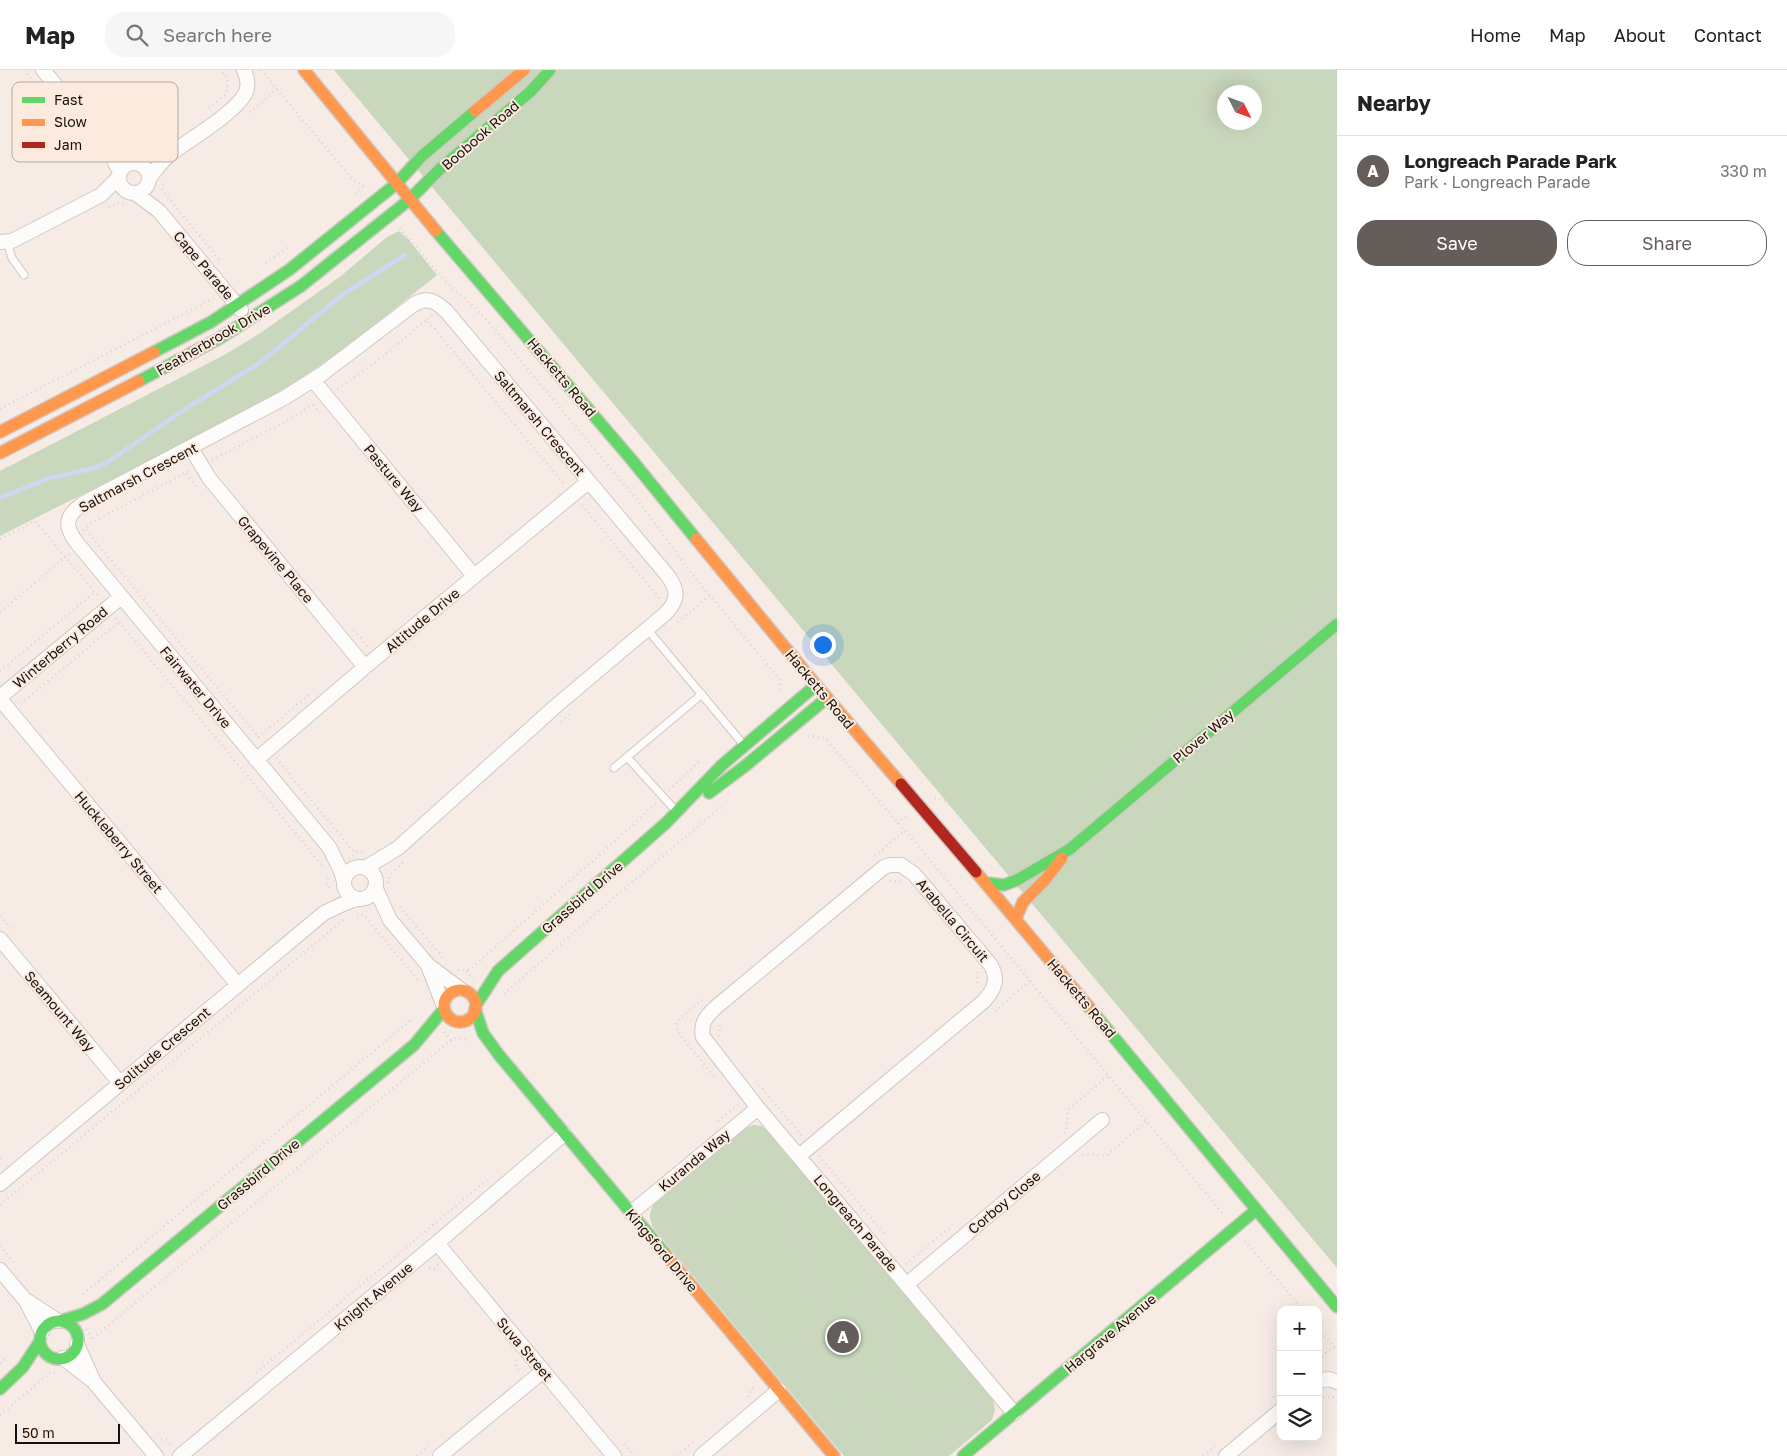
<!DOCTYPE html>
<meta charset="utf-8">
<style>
body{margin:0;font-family:"Golos Text",sans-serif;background:#f6f6f6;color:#222}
.controls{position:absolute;right:15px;bottom:15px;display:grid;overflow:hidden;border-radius:10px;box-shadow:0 5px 20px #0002}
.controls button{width:45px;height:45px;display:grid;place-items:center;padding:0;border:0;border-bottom:1px solid #e0e0e0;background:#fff;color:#222;font:25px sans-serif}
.compass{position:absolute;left:1217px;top:15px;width:45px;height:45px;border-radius:50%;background:#fff;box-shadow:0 5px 20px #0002;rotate:132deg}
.scale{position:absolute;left:15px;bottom:12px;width:105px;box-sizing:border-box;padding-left:5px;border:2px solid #17110d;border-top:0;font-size:14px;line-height:18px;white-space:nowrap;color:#17110d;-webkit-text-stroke:4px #fceadf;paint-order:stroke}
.you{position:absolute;left:822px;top:574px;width:18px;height:18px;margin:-12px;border:4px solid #fff;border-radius:50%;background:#1a73e8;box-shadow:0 0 0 8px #1a73e833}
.badge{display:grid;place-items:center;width:32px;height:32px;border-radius:50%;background:#655d59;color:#fff;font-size:16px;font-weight:700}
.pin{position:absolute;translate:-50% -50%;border:2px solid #fff;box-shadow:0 1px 5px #0006}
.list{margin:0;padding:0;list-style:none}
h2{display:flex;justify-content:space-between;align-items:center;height:65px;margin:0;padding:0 20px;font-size:21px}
h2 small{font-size:16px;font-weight:400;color:#767676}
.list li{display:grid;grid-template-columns:32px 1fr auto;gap:15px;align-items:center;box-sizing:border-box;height:70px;padding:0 20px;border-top:1px solid #e0e0e0}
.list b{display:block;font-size:19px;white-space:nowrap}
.list p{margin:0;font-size:16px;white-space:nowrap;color:#767676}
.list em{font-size:16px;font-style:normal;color:#767676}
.actions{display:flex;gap:10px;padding:15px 20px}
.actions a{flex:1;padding:11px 0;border:1px solid #655d59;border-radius:20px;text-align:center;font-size:18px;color:#655d59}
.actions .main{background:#655d59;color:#fff}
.icon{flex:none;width:28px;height:28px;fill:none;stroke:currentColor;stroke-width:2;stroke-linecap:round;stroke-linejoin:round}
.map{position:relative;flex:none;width:1337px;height:1386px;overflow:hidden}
header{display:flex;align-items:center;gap:30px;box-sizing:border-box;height:70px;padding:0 25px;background:#fff;border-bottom:1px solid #e0e0e0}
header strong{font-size:24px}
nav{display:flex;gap:28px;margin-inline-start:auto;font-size:18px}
.search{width:350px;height:45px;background:#f6f6f6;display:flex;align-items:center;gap:12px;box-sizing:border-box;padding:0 18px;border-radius:20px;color:#767676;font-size:19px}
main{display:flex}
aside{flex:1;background:#fff}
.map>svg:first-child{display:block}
</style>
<header>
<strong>Map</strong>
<div class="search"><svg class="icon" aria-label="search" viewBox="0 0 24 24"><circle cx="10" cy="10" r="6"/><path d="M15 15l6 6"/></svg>Search here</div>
<nav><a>Home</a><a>Map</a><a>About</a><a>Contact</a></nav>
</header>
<main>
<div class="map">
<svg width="1337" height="1386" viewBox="0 0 1337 1386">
<rect width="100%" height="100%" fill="#f6ebe5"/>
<path fill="#c9d7bc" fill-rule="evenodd" d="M334,0H1337V1198ZM1224,22H1254V52H1224Z
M399,161L408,169L437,205C390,242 345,280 295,312C201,370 98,415 0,466V401L226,284L262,262L341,206L387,167Z
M754,1055L761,1056L770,1062L993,1330L995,1340L992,1350L949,1386H844L654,1159C649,1149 648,1142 655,1133L744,1058Z"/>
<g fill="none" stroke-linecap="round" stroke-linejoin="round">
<path stroke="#ced8f2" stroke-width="4.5" d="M0,428L50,408L91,399L106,393L190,336L261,292L342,225L405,185"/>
<g stroke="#d0c8c3" stroke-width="9">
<path id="lane" d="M7,172L12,188L24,205
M647,559L743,674
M614,698L627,687
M676,741L627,687L702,624"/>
</g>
<g stroke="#d0c8c3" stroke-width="16">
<path id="street" d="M43,0L107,77L120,102
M119 108a15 15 0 1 1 30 0a15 15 0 1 1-30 0Z
M149,108C156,100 163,89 172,83C190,69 237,42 246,22C249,15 247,7 244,0
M135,123L159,141L241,240
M0,172L12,171L101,125L119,107
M313,310L474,506
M191,378L209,408L365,597
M0,627L121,527
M0,629L238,915
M256,690L365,597L588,412
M344 813a16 16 0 1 1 32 0a16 16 0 1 1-32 0Z
M344,812L341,801L329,777L77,473C63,455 66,445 84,433L284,328L322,304L413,235C427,226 436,231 447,242L668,506C679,521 678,531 665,544L557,635L398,778L365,798
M375,817L390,850L428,895L460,919
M0,869L120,1013
M429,898L443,934
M799,1086L984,931C995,919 999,908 990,894L914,804L901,795H890L884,797L715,938C706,947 700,953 703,967L758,1038L1014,1343
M0,1114L324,843L343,834L357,829
M631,1143L758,1038
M437,1173L614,1386
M0,1200L26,1231L42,1262
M907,1214L1102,1050
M27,1231L58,1251
M77,1274L93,1310
M63,1288L93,1311L156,1386
M1318,1311L1329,1309L1337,1312
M180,1386L437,1173L564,1064
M440,1386L543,1301
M701,1386L779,1320
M1226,1386L1281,1340"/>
</g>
<g stroke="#d0c8c3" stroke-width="14">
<path id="fast" d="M436,161L631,389L696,469
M154,282L211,252L289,200L396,114L422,86L475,41
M139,311L220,268L301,216L409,130L442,97L531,21L550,0
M709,723L745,696L827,628
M987,813L1004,815L1017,810L1070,779L1337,554
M476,935L498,901L666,753L722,695L816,615
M1088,936L1337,1237
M475,939L483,963L499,985L667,1186
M60,1251L83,1244L102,1234L414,975L444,939
M40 1270a19 19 0 1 1 38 0a19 19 0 1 1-38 0Z
M0,1319L23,1297L40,1271
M963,1386L1256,1140"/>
</g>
<g stroke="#d0c8c3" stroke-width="14">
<path id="slow" d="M304,0L436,161
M475,41L524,0
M0,362L154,282
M0,383L139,311
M696,469L816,615L901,714
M976,802L1088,936
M1016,848L1023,832L1045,810L1062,788
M444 936a16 16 0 1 1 32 0a16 16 0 1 1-32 0Z
M667,1186L834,1386"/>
</g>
<g stroke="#d0c8c3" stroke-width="14">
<path id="jam" d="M901,714L976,802"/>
</g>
<path stroke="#d7d5d3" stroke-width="2.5" stroke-dasharray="1 4" stroke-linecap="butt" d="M24,0L31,8
M261,0L351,108L366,118
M209,38L226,24L228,8L221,0
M250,42L277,19
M119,69L126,77
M124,79L126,77L129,80L145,83L157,75
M163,114L162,120L221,192
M355,124L364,116
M109,137L119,132L127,134
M400,158L445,211L476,239L492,256L643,437L691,503L780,610L779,624
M266,193L288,177
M432,245L426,250L434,258L564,414
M251,269L260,277L309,296
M338,319L383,286L426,250
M313,335L320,343
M0,339L214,228
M212,390L279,355L315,334
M186,404L197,417
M582,435L660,529
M0,442L7,407L6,397
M83,460L89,454L189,401
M86,460L260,669
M0,469L35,451L100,528
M1326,540L1337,531
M0,542L70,483
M116,548L322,795
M678,552L710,525
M354,560L368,576
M0,601L95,522
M21,634L119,552
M561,652L569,644
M808,666L825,668L924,783L1224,1145
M258,667L309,625
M276,688L355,783
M669,720L701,690
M935,728C956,730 988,776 1002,793L1023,783L1337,519
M897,753L907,745
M875,786L904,761
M349,789L357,782H363
M1072,804L1337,581
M328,808L327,815L332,821
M890,811L901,812
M388,813L390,805L405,791
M400,837L443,888
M357,845H364L418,910
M0,846L11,859
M458,900H469L631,757L656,733
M466,901L473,909
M977,902V917
M504,924L612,829L721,737
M702,930L677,951V961L716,1009
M995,941L1030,911
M444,962L451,970L453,968L467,970
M719,966L720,954
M756,1011L802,1066
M718,1051L738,1035
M759,1061L879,1386
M1064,1063L1066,1061L1068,1040L1108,1006
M1083,1085L1084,1084L1106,1086L1146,1052
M819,1086L886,1166
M0,1088L1,1089
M0,1135L343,850
M656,1147L662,1149L799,1108
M662,1149L860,1386
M1245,1171L1303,1240
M0,1176L13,1192
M906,1194L952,1156
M429,1198L434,1199L438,1194
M83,1224L412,949
M859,1232L876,1249L889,1267L885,1288L887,1304L885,1317
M1318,1258L1337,1280
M86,1259L92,1269
M93,1268L451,970
M516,1290V1297L521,1303
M1318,1290L1334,1276
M0,1293L8,1286
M784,1295L790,1297L992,1339
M780,1296L886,1209
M256,1303L488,1109
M748,1327L751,1320L754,1317
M1273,1327L1281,1321
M1318,1328L1333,1327L1337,1332
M0,1345L51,1302L58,1303
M161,1369L167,1370L172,1376
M624,1374L634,1386
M417,1386L429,1376
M677,1386L694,1372
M921,1386L973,1354
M1203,1386L1215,1376"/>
<use href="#lane" stroke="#fefcfb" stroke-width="7"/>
<use href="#street" stroke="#fefcfb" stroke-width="14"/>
<use href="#fast" stroke="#63d668" stroke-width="11"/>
<use href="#slow" stroke="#ff974d" stroke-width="11"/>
<use href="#jam" stroke="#b3261e" stroke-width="11"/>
</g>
<g text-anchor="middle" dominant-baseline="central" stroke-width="4" stroke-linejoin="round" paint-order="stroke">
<g font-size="14" fill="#17110d" stroke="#fceadf">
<text transform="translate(480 65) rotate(-41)">Boobook Road</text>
<text transform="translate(204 195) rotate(50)">Cape Parade</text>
<text transform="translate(213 269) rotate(-30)">Featherbrook Drive</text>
<text transform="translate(562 307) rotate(50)">Hacketts Road</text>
<text transform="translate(540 353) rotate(50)">Saltmarsh Crescent</text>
<text transform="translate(138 407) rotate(-28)">Saltmarsh Crescent</text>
<text transform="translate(394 408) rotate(50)">Pasture Way</text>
<text transform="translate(276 489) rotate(50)">Grapevine Place</text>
<text transform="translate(422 550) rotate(-40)">Altitude Drive</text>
<text transform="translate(60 577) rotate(-40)">Winterberry Road</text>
<text transform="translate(196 617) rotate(50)">Fairwater Drive</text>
<text transform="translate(820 619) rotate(50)">Hacketts Road</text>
<text transform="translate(1203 666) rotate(-40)">Plover Way</text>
<text transform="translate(119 772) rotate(50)">Huckleberry Street</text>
<text transform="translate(582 827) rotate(-41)">Grassbird Drive</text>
<text transform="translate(953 850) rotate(50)">Arabella Circuit</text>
<text transform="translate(1082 928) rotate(50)">Hacketts Road</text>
<text transform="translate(60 941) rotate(50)">Seamount Way</text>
<text transform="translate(162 978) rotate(-40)">Solitude Crescent</text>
<text transform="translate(694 1090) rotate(-40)">Kuranda Way</text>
<text transform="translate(258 1104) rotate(-40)">Grassbird Drive</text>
<text transform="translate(1004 1132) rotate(-40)">Corboy Close</text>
<text transform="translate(856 1153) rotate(50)">Longreach Parade</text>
<text transform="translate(662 1180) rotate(50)">Kingsford Drive</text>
<text transform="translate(373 1226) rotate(-40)">Knight Avenue</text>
<text transform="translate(1110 1263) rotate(-40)">Hargrave Avenue</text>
<text transform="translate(525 1279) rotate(50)">Suva Street</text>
</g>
</g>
<rect x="12" y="12" width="166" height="80" rx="8" fill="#fceadf" stroke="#b7a9a0" stroke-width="1"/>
<rect x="22" y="27" width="23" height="6" fill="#63d668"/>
<rect x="22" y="49" width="23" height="7" fill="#ff974d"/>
<rect x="22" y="72" width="23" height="6" fill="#b3261e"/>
<g font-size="14" fill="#17110d">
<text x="54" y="35">Fast</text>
<text x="54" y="57">Slow</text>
<text x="54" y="80">Jam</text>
</g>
</svg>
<div class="controls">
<button>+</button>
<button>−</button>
<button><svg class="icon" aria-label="layers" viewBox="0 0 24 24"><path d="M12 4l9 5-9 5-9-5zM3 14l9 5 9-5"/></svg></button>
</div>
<svg class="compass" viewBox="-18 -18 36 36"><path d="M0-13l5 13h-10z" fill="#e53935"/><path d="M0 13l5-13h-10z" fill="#767676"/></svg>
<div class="scale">50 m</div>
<div class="you"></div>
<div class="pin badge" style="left:843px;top:1267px">A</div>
</div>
<aside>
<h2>Nearby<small></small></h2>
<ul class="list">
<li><span class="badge">A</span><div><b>Longreach Parade Park</b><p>Park · Longreach Parade</p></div><em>330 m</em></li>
</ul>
<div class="actions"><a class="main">Save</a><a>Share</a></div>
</aside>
</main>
